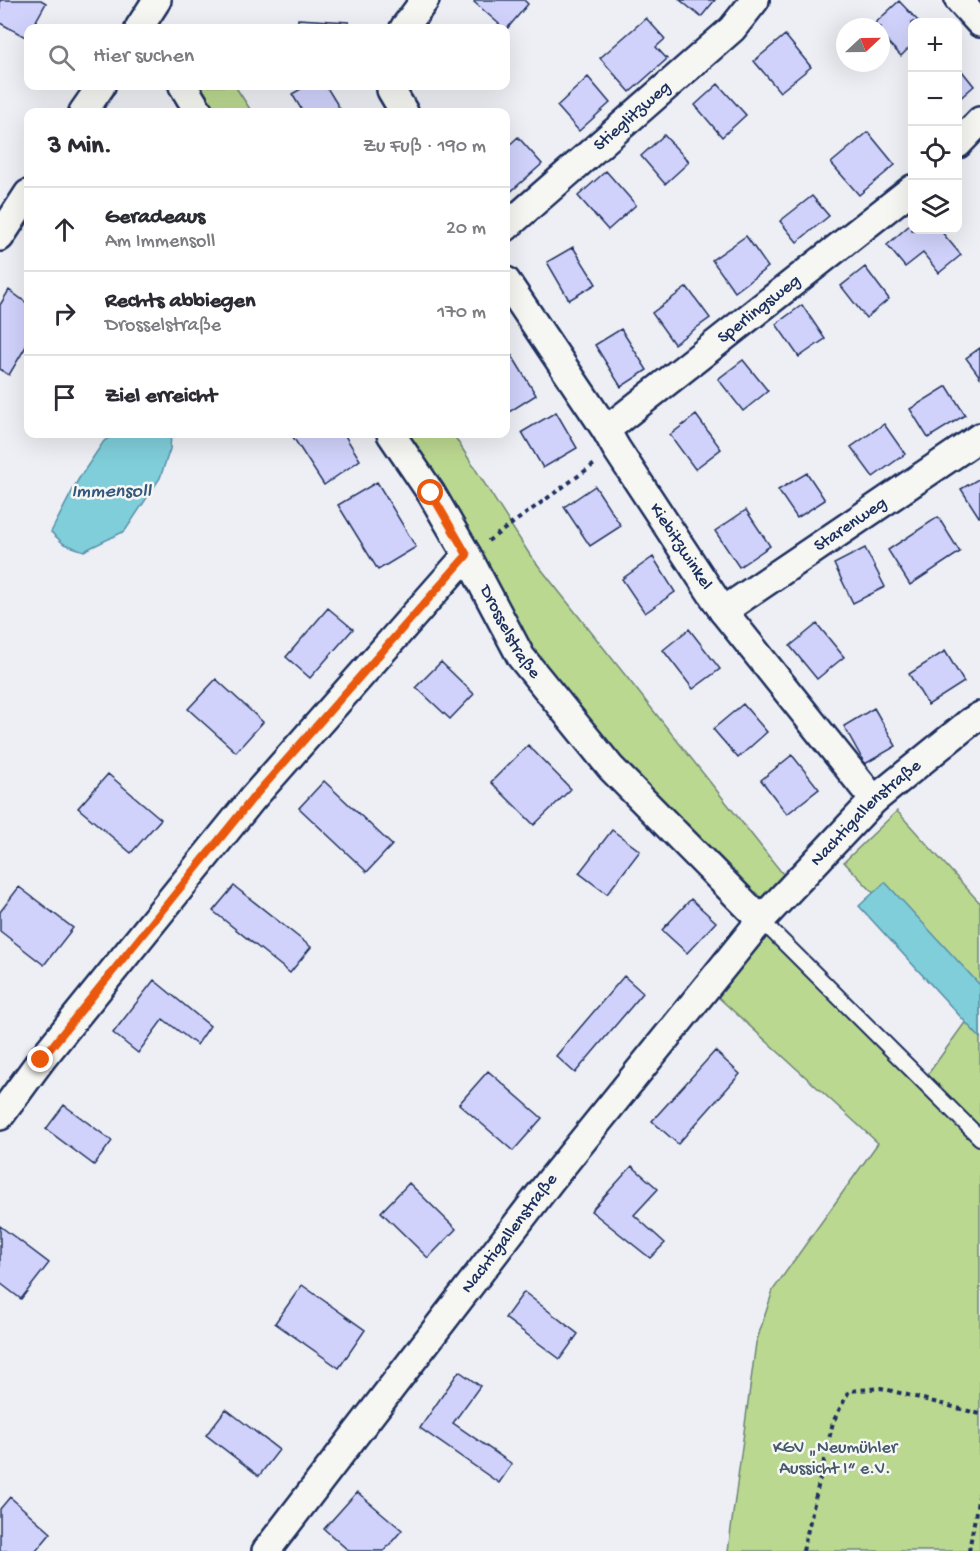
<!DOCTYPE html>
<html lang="de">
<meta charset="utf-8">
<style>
body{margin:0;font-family:"Gochi Hand",sans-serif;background:#f2f2f3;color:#2b2b33}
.controls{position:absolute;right:18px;top:18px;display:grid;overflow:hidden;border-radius:12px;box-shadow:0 6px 24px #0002}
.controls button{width:54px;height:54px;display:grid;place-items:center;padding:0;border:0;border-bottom:2px solid #e1e1e2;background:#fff;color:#2b2b33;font:30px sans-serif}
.compass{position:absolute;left:836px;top:18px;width:54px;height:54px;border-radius:50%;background:#fff;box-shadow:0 6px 24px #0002;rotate:68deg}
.stop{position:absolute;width:18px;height:18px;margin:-14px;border:4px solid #ea580c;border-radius:50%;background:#fff}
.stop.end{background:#ea580c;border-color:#fff;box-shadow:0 2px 6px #0008}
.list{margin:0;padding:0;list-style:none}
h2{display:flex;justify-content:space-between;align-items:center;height:78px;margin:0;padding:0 24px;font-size:26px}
h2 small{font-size:20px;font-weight:400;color:#7c7c81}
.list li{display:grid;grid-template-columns:39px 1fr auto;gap:18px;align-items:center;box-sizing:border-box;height:84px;padding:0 24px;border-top:2px solid #e1e1e2}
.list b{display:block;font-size:22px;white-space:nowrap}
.list p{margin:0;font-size:20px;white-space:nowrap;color:#7c7c81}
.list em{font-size:20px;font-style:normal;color:#7c7c81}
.icon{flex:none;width:33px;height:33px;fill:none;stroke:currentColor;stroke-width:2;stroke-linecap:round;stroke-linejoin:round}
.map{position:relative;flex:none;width:980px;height:1551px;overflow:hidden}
.search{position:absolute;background:#fff;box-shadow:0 6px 24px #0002;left:24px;top:24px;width:486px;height:66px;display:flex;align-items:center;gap:15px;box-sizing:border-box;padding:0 21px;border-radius:12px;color:#7c7c81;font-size:22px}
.panel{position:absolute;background:#fff;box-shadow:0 6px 24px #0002;left:24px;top:108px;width:486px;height:330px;border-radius:12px}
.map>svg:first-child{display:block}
</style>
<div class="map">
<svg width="980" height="1551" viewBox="0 0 980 1551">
<rect width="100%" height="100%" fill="#eeeff4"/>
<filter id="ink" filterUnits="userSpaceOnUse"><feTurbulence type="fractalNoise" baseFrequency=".0167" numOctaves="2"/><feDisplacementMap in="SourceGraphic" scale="12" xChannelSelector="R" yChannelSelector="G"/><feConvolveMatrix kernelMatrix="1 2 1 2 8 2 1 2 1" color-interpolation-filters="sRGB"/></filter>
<g filter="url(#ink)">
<path fill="#bbd890" stroke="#6b8477" stroke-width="1.5" d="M188,86H235L252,112H203Z
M391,434H453L530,555L790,883L761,920L923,1081L979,1003L844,862L897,811L980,903V1551H728L756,1343L773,1290L878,1143L707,987L760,920L521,657Z"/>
<path fill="#7fceda" stroke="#578ea8" stroke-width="1.5" d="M115,434H171L170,449L160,478L125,531L84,551L64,544L51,532L78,480L104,441Z
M885,882L980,985V1038L859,906Z"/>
<path fill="#d0d2fb" stroke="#1b2f5e" stroke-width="1.5" d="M0,0H41L46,3L32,28H28V35L27,38L0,23Z
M476,0H524L528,4L506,30L474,2Z
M680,0H715L701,17Z
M899,1L919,22H912V45L901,56L881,35V27L872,26Z
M646,18L665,39L656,47L667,59L630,92L600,58Z
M298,19L349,22L348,28H297Z
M785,35L811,67L780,92L754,61Z
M958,66L974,86L958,100Z
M588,77L610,103L579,131L557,106Z
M718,84L746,115L722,137L695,105Z
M306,86H326L342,112H303L292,94Z
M868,132L895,165L859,195L831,163Z
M664,135L689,162L665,184L641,156Z
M518,137L542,164L508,194L506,191V148Z
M606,171L636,205L608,230L578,196Z
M812,196L829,216L797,242L780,221Z
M912,223V230H940L961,255L939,273L923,253L905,267L887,245Z
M746,236L768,267L735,292L712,260Z
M573,247L596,284L569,300L547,262Z
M865,267L889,299L866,318L841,286Z
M687,287L710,318L674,344L652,313Z
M9,290L28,304V343L9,375L0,369V305Z
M802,305L825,339L799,357L776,324Z
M621,329L647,370L621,387L595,345Z
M980,348V377L966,358Z
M511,354L536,395L506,414V358Z
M743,360L768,391L743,411L718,379Z
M947,386L965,415L928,438L910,409Z
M556,412L577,448L543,468L522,432Z
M696,415L721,449L695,469L670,435Z
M884,424L905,454L873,477L851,447Z
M291,434H344L360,460L324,485Z
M807,473L825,500L797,518L778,490Z
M980,478V517H979L961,489Z
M377,482L416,547L378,570L338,505Z
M595,486L621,526L590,546L564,507Z
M746,510L770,546L739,567L715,531Z
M938,517L960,552L910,585L888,550Z
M865,548L885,587L853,603L834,564Z
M653,557L675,592L645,613L622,579Z
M328,608L353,629L310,678L286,657Z
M817,624L844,657L817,679L790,646Z
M689,629L720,669L693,689L663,650Z
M945,651L964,682L928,705L909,674Z
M441,662L474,694L450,719L416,687Z
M216,679L263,722L236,752L188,709Z
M743,704L767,732L738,758L713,729Z
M874,708L896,746L865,764L844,726Z
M528,745L571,789L534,825L491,782Z
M792,755L819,789L787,814L761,780Z
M108,774L161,819L131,853L78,808Z
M324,781L392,845L367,872L299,808Z
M612,830L640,851L607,894L579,873Z
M234,886L311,947L290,973L213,911Z
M19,887L73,928L44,965L0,931V912Z
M691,899L716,922L687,953L662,930Z
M624,976L643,993L575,1073L556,1056Z
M154,980L210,1026L197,1045L163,1019L138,1053L113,1033Z
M715,1051L740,1074L678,1144L652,1121Z
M488,1071L542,1118L513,1151L459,1104Z
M64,1105L112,1141L94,1165L46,1129Z
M632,1166L658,1189L634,1215L665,1243L650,1258L591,1211Z
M409,1183L456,1229L428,1258L381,1212Z
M0,1226L49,1263L21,1299L0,1283Z
M302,1285L365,1330L339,1368L275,1323Z
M524,1292L578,1334L560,1359L505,1318Z
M459,1371L480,1386L453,1423L512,1464L499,1483L420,1428Z
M226,1409L279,1450L259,1476L206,1435Z
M357,1492L402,1530L384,1551H349L324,1529Z
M10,1497L51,1533L36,1551H0V1509Z"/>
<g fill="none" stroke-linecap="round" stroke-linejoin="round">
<g stroke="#1b2f5e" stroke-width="18">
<path id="service" d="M761,920L980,1138"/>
</g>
<g stroke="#1b2f5e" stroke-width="32">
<g id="minor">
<path d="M959,0L980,23"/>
<path d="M139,28L157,0"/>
<path d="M404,28L425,0"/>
<path d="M183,86L199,112"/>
<path d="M391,86V90L404,112"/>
<path d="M83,112L101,86"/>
<path d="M958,144L980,121"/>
<path id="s1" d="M506,227L732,29L755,0"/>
<path d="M0,237L28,194"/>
<path id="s2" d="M506,281L606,430L616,448L723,611L874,800"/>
<path id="s3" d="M606,430L912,189"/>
<path id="s4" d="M391,434L431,493L467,555L521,657L611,768L761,920"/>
<path id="s5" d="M723,611L980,437"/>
<path d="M0,1116L41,1060L252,799L467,555"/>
<path id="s6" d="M266,1551L550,1181L761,920L874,800L970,722L980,716"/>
</g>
</g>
<path stroke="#1b2f5e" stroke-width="4" stroke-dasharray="4.5 4.5" stroke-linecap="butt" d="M488,541L596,463
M803,1551L833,1422L849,1391L881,1388L980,1414
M969,1551L980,1489"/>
<use href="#service" stroke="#f6f6f2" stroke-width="14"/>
<use href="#minor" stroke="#f6f6f2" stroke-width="27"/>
</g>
</g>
<g fill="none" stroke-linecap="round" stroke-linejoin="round" filter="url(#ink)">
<path stroke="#ea580c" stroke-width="8" d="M41,1060L252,799L467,555L431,493"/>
</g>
<g text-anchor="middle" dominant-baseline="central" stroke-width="5" stroke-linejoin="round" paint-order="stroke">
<g font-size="18" fill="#1b2f5e" stroke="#f6f6f2">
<text stroke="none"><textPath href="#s1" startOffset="168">Stieglitzweg</textPath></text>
<text stroke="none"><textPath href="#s3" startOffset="195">Sperlingsweg</textPath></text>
<text stroke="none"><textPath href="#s5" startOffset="154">Starenweg</textPath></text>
<text stroke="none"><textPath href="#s2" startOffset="318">Kiebitzwinkel</textPath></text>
<text stroke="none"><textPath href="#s4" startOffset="231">Drosselstraße</textPath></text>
<text stroke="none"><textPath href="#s6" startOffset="952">Nachtigallenstraße</textPath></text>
<text stroke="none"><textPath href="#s6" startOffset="400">Nachtigallenstraße</textPath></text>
</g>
<g font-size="18" fill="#43596a" stroke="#f6f6f2">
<text x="835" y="1448">KGV „Neumühler<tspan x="835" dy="21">Aussicht I“ e.V.</tspan></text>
</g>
<g font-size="20" font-style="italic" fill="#34577d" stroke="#f6f6f2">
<text x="111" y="492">Immensoll</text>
</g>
</g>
</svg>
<div class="controls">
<button>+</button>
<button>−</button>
<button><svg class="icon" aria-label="locate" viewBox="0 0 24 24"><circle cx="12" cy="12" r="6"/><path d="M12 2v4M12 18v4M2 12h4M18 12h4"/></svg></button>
<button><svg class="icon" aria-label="layers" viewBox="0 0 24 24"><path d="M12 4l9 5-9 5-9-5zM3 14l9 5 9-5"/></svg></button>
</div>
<svg class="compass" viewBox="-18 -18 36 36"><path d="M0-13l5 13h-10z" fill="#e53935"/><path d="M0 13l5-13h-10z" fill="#7c7c81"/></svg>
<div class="stop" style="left:431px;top:493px"></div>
<div class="stop end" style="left:41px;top:1060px"></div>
<div class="search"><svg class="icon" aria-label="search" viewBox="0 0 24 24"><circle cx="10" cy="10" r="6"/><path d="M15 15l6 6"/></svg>Hier suchen</div>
<section class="panel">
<h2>3 Min.<small>Zu Fuß · 190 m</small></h2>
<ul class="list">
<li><svg class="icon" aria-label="ahead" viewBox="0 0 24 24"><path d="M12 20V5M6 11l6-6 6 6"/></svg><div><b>Geradeaus</b><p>Am Immensoll</p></div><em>20 m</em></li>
<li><svg class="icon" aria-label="right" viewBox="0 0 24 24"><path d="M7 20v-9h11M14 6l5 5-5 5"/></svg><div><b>Rechts abbiegen</b><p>Drosselstraße</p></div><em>170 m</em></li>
<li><svg class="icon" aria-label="arrive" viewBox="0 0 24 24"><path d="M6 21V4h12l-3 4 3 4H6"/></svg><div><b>Ziel erreicht</b></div></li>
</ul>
</section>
</div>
